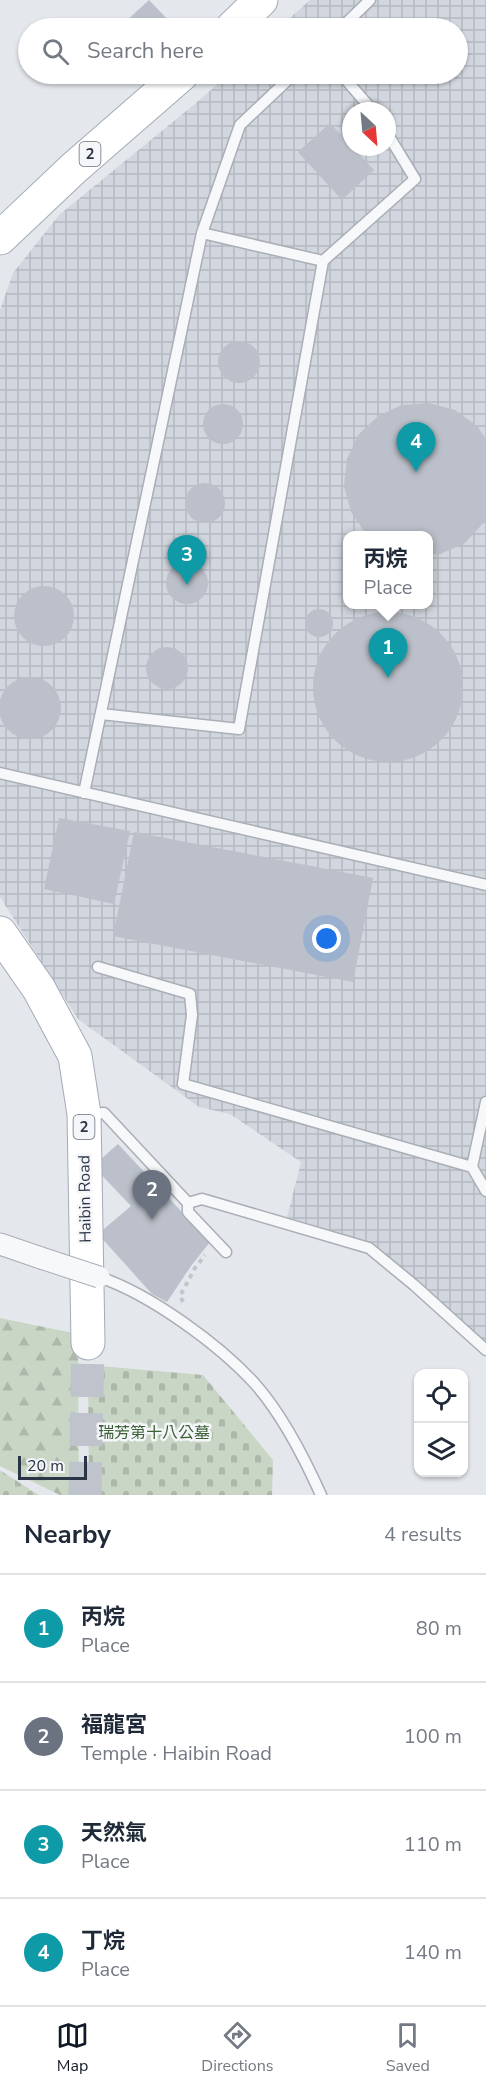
<!DOCTYPE html>
<meta charset="utf-8">
<style>
body{margin:0;font-family:"Nunito Sans","Noto Sans TC",sans-serif;background:#f6f6f7;color:#1f2937}
.controls{position:absolute;right:18px;bottom:18px;display:grid;overflow:hidden;border-radius:12px;box-shadow:0 2px 4px #0004}
.controls button{width:54px;height:54px;display:grid;place-items:center;padding:0;border:0;border-bottom:2px solid #e0e1e3;background:#fff;color:#1f2937;font:30px sans-serif}
.compass{position:absolute;left:342px;top:102px;width:54px;height:54px;border-radius:50%;background:#fff;box-shadow:0 2px 4px #0004;rotate:154deg}
.scale{position:absolute;left:18px;bottom:15px;width:69px;box-sizing:border-box;padding-left:6px;border:3px solid #2b3445;border-top:0;font-size:16px;line-height:21px;white-space:nowrap;color:#2b3445;-webkit-text-stroke:4px #f4f6f9;paint-order:stroke}
.you{position:absolute;left:327px;top:939px;width:21px;height:21px;margin:-15px;border:4px solid #fff;border-radius:50%;background:#1a73e8;box-shadow:0 0 0 9px #1a73e833}
.badge{display:grid;place-items:center;width:39px;height:39px;border-radius:50%;background:#111827;color:#fff;font-size:20px;font-weight:700}
.pin{position:absolute;translate:-50% -50px;filter:drop-shadow(0 2px 3px #0008)}
.pin::after{content:'';position:absolute;top:32px;width:21px;height:18px;background:inherit;clip-path:polygon(0 0,100% 0,50% 100%)}
.popup{position:absolute;left:343px;top:531px;width:90px;height:78px;box-sizing:border-box;display:grid;place-content:center;border-radius:12px;background:#fff;filter:drop-shadow(0 2px 4px #0005);font-size:20px;white-space:nowrap;color:#747a83}
.popup b{font-size:22px;color:#1f2937}
.popup::after{content:'';position:absolute;left:50%;top:100%;margin-left:-12px;border:12px solid transparent;border-top-color:#fff}
.list{margin:0;padding:0;list-style:none}
h2{display:flex;justify-content:space-between;align-items:center;height:78px;margin:0;padding:0 24px;font-size:26px}
h2 small{font-size:20px;font-weight:400;color:#747a83}
.list li{display:grid;grid-template-columns:39px 1fr auto;gap:18px;align-items:center;box-sizing:border-box;height:108px;padding:0 24px;border-top:2px solid #e0e1e3}
.list b{display:block;font-size:22px;white-space:nowrap}
.list p{margin:0;font-size:20px;white-space:nowrap;color:#747a83}
.list em{font-size:20px;font-style:normal;color:#747a83}
.icon{flex:none;width:33px;height:33px;fill:none;stroke:currentColor;stroke-width:2;stroke-linecap:round;stroke-linejoin:round}
.map{position:relative;flex:none;width:486px;height:1495px;overflow:hidden}
.search{position:absolute;background:#fff;box-shadow:0 2px 4px #0004;left:18px;right:18px;top:18px;height:66px;display:flex;align-items:center;gap:15px;box-sizing:border-box;padding:0 21px;border-radius:33px;color:#747a83;font-size:22px}
.sheet{height:510px;background:#fff}
nav{display:flex;justify-content:space-around;align-items:center;box-sizing:border-box;height:84px;border-top:2px solid #e0e1e3;background:#fff;font-size:16px;color:#747a83}
nav a{display:grid;justify-items:center;gap:3px}
nav .on{color:#111827}
.map>svg:first-child{display:block}
</style>
<div class="map">
<svg width="486" height="1495" viewBox="0 0 486 1495">
<defs>
<pattern id="industrial-grid" width="8" height="8" patternUnits="userSpaceOnUse" patternTransform="scale(1.5)"><rect width="8" height="8" fill="#d2d6de"/><path d="M0 4h8M4 0v8" fill="none" stroke="#b4b8c0"/></pattern>
<pattern id="forest-firs" width="22" height="20" patternUnits="userSpaceOnUse" patternTransform="scale(1.5)"><rect width="22" height="20" fill="#c9d6c5"/><path d="M5 1l3.5 6h-7zM16 11l3.5 6h-7z" fill="#adb8ab"/></pattern>
<pattern id="cemetery-stones" width="16" height="16" patternUnits="userSpaceOnUse" patternTransform="scale(1.5)"><rect width="16" height="16" fill="#c9d6c5"/><path d="M2 7V4a2 2 0 0 1 4 0v3zM10 15v-3a2 2 0 0 1 4 0v3z" fill="#adb8ab"/></pattern>
</defs>
<rect width="100%" height="100%" fill="#e4e7ec"/>
<path fill="url(#industrial-grid)" fill-rule="evenodd" d="M310,0H486V1344L369,1242L287,1217L301,1162L230,1114L199,1107L78,1019L0,897V310L13,273L59,215L196,103L229,74H458V28H279ZM351,111H387V147H351ZM348,536H428V604H348Z"/>
<path fill="url(#forest-firs)" d="M0,1318L78,1334L79,1495H60L0,1466Z"/>
<path fill="url(#cemetery-stones)" d="M88,1365L203,1375L273,1460L272,1495H89Z
M0,1471H1L39,1495H0Z"/>
<path fill="#bbc0ca" d="M149,0L172,24L168,28H131L125,22Z
M330,123L374,170L342,200L298,152Z
M218 362a21 21 0 1 1 42 0a21 21 0 1 1-42 0Z
M429,403L455,410L477,426L486,439V520L465,543L440,554L428,555V536H368L366,534L351,512L344,486L347,459L358,435L378,416L402,405Z
M203 424a20 20 0 1 1 40 0a20 20 0 1 1-40 0Z
M185 503a20 20 0 1 1 40 0a20 20 0 1 1-40 0Z
M166 583a21 21 0 1 1 42 0a21 21 0 1 1-42 0Z
M14 616a30 30 0 1 1 60 0a30 30 0 1 1-60 0Z
M305 623a14 14 0 1 1 28 0a14 14 0 1 1-28 0Z
M313 687a75 75 0 1 1 150 0a75 75 0 1 1-150 0Z
M146 668a21 21 0 1 1 42 0a21 21 0 1 1-42 0Z
M-1 708a31 31 0 1 1 62 0a31 31 0 1 1-62 0Z
M59,818L130,831L114,904L44,889Z
M134,832L373,878L353,982L113,936Z
M118,1144L210,1242L191,1266L167,1302L152,1294L98,1234L131,1206L93,1166Z"/>
<g fill="none" stroke-linecap="round" stroke-linejoin="round">
<path stroke="#bfc3cb" stroke-width="33" stroke-dasharray="33 16" stroke-linecap="butt" d="M85,1495L88,1343"/>
<g stroke="#a9aeb7" stroke-width="13">
<path id="lane" d="M341,28L370,0
M341,74L373,111
M202,233L323,261L415,179L387,133
M101,714L239,729L323,261
M0,773L486,885
M84,793L202,233L240,125L294,74
M98,967L190,994L192,1015L183,1084L472,1167L486,1102
M87,1114L104,1113L188,1203L202,1199L369,1248L414,1285L486,1350
M472,1167L486,1191
M188,1203V1212L226,1252
M99,1277C150,1294 220,1345 256,1385C283,1416 304,1457 321,1495"/>
</g>
<g stroke="#a9aeb7" stroke-width="23">
<path id="street" d="M0,1244L41,1258"/>
</g>
<g stroke="#a3abb8" stroke-width="35">
<path id="primary" d="M232,28L261,0
M0,238L74,168L182,74
M0,933L39,989L75,1056L84,1114L88,1343"/>
</g>
<path stroke="#c2c5cb" stroke-width="4" stroke-dasharray="4.5 4.5" stroke-linecap="butt" d="M183,1302L180,1296L195,1268L205,1255"/>
<use href="#lane" stroke="#f7f8fa" stroke-width="10"/>
<use href="#street" stroke="#f7f8fa" stroke-width="21"/>
<use href="#primary" stroke="#fff" stroke-width="33"/>
<g stroke="#a9aeb7" stroke-width="23" stroke-linecap="butt">
<path id="street-bridge" d="M41,1258L99,1277"/>
</g>
<use href="#street-bridge" stroke="#f7f8fa" stroke-width="21"/>
</g>
<g text-anchor="middle" dominant-baseline="central" stroke-width="5" stroke-linejoin="round" paint-order="stroke">
<g fill="#f4f6f9" stroke="#676e7b" stroke-width="1.5">
<rect x="79.5" y="142" width="21" height="24" rx="4.5"/>
<rect x="73.5" y="1115" width="21" height="24" rx="4.5"/>
</g>
<g font-size="15" font-weight="bold" fill="#2b3445">
<text x="90" y="154">2</text>
<text x="84" y="1127">2</text>
</g>
<g font-size="16" fill="#2b3445" stroke="#f4f6f9">
<text transform="translate(85 1199) rotate(-91)">Haibin Road</text>
</g>
<g font-size="16" fill="#3f6138" stroke="#f4f6f9">
<text x="154" y="1433">瑞芳第十八公墓</text>
</g>
</g>
</svg>
<div class="controls">
<button><svg class="icon" aria-label="locate" viewBox="0 0 24 24"><circle cx="12" cy="12" r="6"/><path d="M12 2v4M12 18v4M2 12h4M18 12h4"/></svg></button>
<button><svg class="icon" aria-label="layers" viewBox="0 0 24 24"><path d="M12 4l9 5-9 5-9-5zM3 14l9 5 9-5"/></svg></button>
</div>
<svg class="compass" viewBox="-18 -18 36 36"><path d="M0-13l5 13h-10z" fill="#e53935"/><path d="M0 13l5-13h-10z" fill="#747a83"/></svg>
<div class="scale">20 m</div>
<div class="you"></div>
<div class="pin badge" style="left:388px;top:678px;background:#0f9aa8">1</div>
<div class="popup"><b>丙烷</b>Place</div>
<div class="pin badge" style="left:152px;top:1220px;background:#6b7280">2</div>
<div class="pin badge" style="left:187px;top:585px;background:#0f9aa8">3</div>
<div class="pin badge" style="left:416px;top:472px;background:#0f9aa8">4</div>
<div class="search"><svg class="icon" aria-label="search" viewBox="0 0 24 24"><circle cx="10" cy="10" r="6"/><path d="M15 15l6 6"/></svg>Search here</div>
</div>
<section class="sheet">
<h2>Nearby<small>4 results</small></h2>
<ul class="list">
<li><span class="badge" style="background:#0f9aa8">1</span><div><b>丙烷</b><p>Place</p></div><em>80 m</em></li>
<li><span class="badge" style="background:#6b7280">2</span><div><b>福龍宮</b><p>Temple · Haibin Road</p></div><em>100 m</em></li>
<li><span class="badge" style="background:#0f9aa8">3</span><div><b>天然氣</b><p>Place</p></div><em>110 m</em></li>
<li><span class="badge" style="background:#0f9aa8">4</span><div><b>丁烷</b><p>Place</p></div><em>140 m</em></li>
</ul>
</section>
<nav>
<a class="on"><svg class="icon" aria-label="map" viewBox="0 0 24 24"><path d="M3 6l6-2 6 2 6-2v14l-6 2-6-2-6 2zM9 4v14M15 6v14"/></svg>Map</a>
<a><svg class="icon" aria-label="directions" viewBox="0 0 24 24"><path d="M12 3l9 9-9 9-9-9zM9 14v-3h6M13 9l2 2-2 2"/></svg>Directions</a>
<a><svg class="icon" aria-label="saved" viewBox="0 0 24 24"><path d="M7 4h10v16l-5-4-5 4z"/></svg>Saved</a>
</nav>
